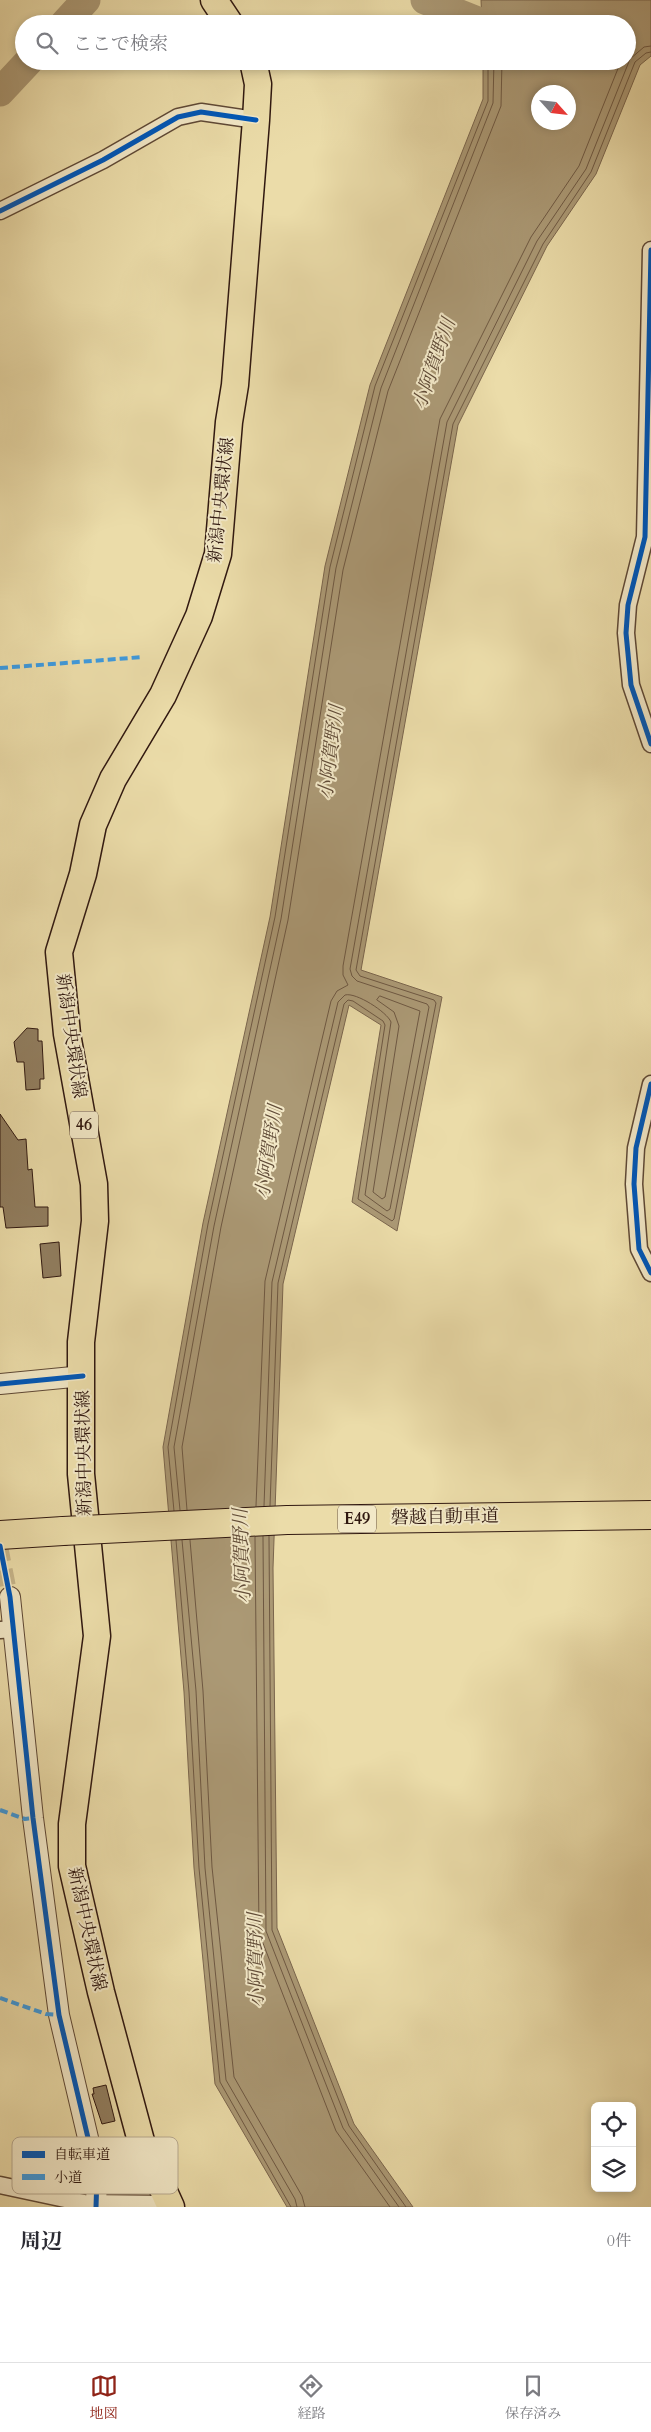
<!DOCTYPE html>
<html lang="ja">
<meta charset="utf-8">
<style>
body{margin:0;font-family:Cardo,"Noto Serif JP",serif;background:#f2f2f3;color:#2b2b33}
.controls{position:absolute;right:15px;bottom:15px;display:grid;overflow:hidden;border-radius:8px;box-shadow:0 2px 8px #0003}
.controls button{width:45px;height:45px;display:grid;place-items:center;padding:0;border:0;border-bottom:1px solid #e1e1e2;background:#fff;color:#2b2b33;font:25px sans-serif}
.compass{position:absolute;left:531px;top:85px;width:45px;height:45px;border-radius:50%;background:#fff;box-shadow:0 2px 8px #0003;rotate:117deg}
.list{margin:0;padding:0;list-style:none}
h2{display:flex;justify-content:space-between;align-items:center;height:65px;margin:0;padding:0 20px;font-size:21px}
h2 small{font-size:16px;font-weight:400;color:#7c7c81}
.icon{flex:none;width:28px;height:28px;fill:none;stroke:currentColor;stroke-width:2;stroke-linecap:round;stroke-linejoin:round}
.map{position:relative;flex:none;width:651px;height:2207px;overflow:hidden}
.search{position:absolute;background:#fff;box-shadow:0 2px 8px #0003;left:15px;right:15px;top:15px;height:55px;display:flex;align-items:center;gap:12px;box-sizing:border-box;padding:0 18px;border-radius:28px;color:#7c7c81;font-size:19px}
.sheet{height:155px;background:#fff}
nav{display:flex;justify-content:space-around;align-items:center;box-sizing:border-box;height:70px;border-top:1px solid #e1e1e2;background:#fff;font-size:14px;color:#7c7c81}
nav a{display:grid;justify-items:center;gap:2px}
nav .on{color:#8f2418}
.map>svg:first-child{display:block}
</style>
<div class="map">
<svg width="651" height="2207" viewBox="0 0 651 2207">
<rect width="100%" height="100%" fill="#ebdca9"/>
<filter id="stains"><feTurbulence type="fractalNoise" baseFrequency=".004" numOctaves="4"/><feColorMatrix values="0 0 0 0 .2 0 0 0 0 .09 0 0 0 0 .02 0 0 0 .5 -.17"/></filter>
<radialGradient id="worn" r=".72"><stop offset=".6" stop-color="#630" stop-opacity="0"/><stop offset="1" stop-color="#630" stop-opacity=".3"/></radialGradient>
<path fill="#ab9975" stroke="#7a654d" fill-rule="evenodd" d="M481,0H651V56L640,65L596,174L547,246L458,425L361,970L442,997L397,1231L352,1202L381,1025L349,1005L283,1284L273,1568L277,1928L354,2124L413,2207H287L215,2084L194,1868L184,1692L163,1447L203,1223L270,917L325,566L370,385L483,99V61H627V24H482ZM538,92H568V122H538Z"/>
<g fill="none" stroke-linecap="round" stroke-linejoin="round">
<path stroke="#6e5842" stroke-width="1" d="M380,996L420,1011L385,1197L382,1199L373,1192L399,1026L394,1012L377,1000Z
M256,1506L265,1281L331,1001L337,991L348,985L343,975V966L440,419L531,237L579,166L621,61
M264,1506L272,1282L338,1002L345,995C356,992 387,1012 391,1022L365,1195L387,1211L390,1209L429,1007L427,1004L357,981L352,976L350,969L447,422L537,241L586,169L630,59L644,47L651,46
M270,1506L278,1283L344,1004L348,1000L353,1001L383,1021L385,1025L358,1199L392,1221L394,1219L436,1003L434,1000L360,976L356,970L453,424L543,244L591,172L635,62L646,53L651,52
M180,1510L174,1447L214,1226L281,919L336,568L381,388L493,103L494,61
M187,1510L182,1447L221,1227L288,920L343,570L388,391L501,106L502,61
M174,1511L168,1447L208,1224L275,917L330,567L375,386L488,101V61
M263,1536L266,1931L343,2128L399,2207
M269,1536L272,1930L349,2126L406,2207
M255,1537L259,1933L336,2131L390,2207
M176,1540L189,1692L199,1868L220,2082L291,2207
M182,1540L196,1691L205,1868L226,2080L295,2199L297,2207
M190,1540L203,1691L212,1867L234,2077L302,2196L305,2207"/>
<path stroke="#ab9975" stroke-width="29" d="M425,0L485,24
M64,24L86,0
M0,92L29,61"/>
</g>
<path fill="#917e60" stroke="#301810" d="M27,1028L38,1029V1041H42L44,1079H40V1089L26,1090L24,1062H17L14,1042Z
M0,1114L18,1140L26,1139L28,1170L32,1169L35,1207H48V1226L6,1228L3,1207H0Z
M59,1242L61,1276L43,1278L40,1244Z
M106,2085L115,2121L102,2124L92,2094H94L93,2088Z"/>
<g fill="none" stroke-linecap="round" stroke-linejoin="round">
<path stroke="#c6b58a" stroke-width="16" stroke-dasharray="16 8" stroke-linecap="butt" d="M0,1546L10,1597"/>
<g stroke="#5f4936" stroke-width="19">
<path id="minor" d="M0,211L103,160L178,117L201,112L256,120
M651,250L645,537L628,605L626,633L631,685L651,744
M651,1084L636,1148L634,1184L639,1249L651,1273
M0,1630L13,1629
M0,2185L84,2203L169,2204"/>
</g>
<g stroke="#5f4936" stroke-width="22">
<path id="tertiary" d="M0,1384L83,1376
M10,1597L33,1818L59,2015L97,2176L96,2207"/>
</g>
<g stroke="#301810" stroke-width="29">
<path id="primary" d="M214,0L230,24
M171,2207L141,2141L101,1992L72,1866V1824L97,1636L81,1474V1342L95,1221L94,1184L67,1034L59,952L83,874L93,825L113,779L163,695L199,616L218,554L229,422L235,385L256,120L258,84L253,61"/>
</g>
<g stroke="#301810" stroke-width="30">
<path id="motorway" d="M0,1535L63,1531"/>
</g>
<use href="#minor" stroke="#f2e8c7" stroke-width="16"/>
<use href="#tertiary" stroke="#f2e8c7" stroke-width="20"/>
<use href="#primary" stroke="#ebdca9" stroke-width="26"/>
<use href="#motorway" stroke="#ebdca9" stroke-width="28"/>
<g stroke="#301810" stroke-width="30" stroke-linecap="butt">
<path id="motorway-bridge" d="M63,1531L287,1520L651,1515"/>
</g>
<use href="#motorway-bridge" stroke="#ebdca9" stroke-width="28"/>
<path stroke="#3e9ade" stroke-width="4" stroke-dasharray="8 4" stroke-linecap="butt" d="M0,668L143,657
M0,1810L25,1819L33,1818
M0,1998L46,2014L59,2015"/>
<g stroke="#f2e8c7" stroke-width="8">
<path id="cycleway" d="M0,211L103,160L178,117L201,112L256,120
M651,250L645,537L628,605L626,633L631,685L651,744
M651,1084L636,1148L634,1184L639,1249L651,1273
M0,1384L83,1376
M0,1546L10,1597L33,1818L59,2015L97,2176L96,2207"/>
</g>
<use href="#cycleway" stroke="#0057b8" stroke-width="5"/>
</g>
<g text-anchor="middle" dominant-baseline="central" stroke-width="4" stroke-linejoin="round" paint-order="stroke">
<g fill="#f2e8c7" stroke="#6a5647" stroke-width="1">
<rect x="70" y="1111.5" width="28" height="27" rx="4"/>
<rect x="338" y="1505.5" width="38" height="27" rx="4"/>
</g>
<g font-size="16" font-weight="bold" fill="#301810">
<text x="84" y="1125">46</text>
<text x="357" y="1519">E49</text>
</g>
<g font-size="18" fill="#301810" stroke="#f2e8c7">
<text transform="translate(221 500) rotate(-84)">新潟中央環状線</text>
<text transform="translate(71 1036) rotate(82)">新潟中央環状線</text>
<text transform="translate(84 1453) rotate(-91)">新潟中央環状線</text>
<text transform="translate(445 1517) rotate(-1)">磐越自動車道</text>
<text transform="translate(87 1929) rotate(78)">新潟中央環状線</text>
</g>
<g font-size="19" font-style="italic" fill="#614c38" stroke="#f2e8c7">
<text transform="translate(434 364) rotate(-71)">小阿賀野川</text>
<text transform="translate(331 752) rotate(-83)">小阿賀野川</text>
<text transform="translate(269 1152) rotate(-82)">小阿賀野川</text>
<text transform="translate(242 1556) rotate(-92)">小阿賀野川</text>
<text transform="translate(256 1960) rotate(-91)">小阿賀野川</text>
</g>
</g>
<rect x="12" y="2137" width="166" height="57" rx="8" fill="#f2e8c7" stroke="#b8aa90" stroke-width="1"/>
<rect x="22" y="2151" width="23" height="7" fill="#0057b8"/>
<rect x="22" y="2174" width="23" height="6" fill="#3e9ade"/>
<g font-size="14" fill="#301810">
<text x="54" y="2159">自転車道</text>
<text x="54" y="2182">小道</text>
</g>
<rect width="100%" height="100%" filter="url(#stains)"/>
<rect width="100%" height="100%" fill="url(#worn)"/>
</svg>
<div class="controls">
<button><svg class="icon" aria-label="locate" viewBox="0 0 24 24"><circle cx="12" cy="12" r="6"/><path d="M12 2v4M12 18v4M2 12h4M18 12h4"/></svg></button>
<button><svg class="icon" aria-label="layers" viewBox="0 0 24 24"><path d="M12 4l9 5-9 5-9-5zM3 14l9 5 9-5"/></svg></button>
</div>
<svg class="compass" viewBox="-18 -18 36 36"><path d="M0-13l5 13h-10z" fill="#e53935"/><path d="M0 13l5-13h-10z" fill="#7c7c81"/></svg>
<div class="search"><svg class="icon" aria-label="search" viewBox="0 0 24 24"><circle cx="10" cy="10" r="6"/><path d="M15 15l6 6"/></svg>ここで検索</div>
</div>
<section class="sheet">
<h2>周辺<small>0件</small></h2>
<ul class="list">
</ul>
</section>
<nav>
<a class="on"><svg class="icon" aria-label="map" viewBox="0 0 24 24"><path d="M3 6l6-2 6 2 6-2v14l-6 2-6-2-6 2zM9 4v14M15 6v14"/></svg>地図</a>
<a><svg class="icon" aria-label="directions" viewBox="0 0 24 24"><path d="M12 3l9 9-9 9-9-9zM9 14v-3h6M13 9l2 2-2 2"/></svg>経路</a>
<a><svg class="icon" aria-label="saved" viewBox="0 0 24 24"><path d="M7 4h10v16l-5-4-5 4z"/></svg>保存済み</a>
</nav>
